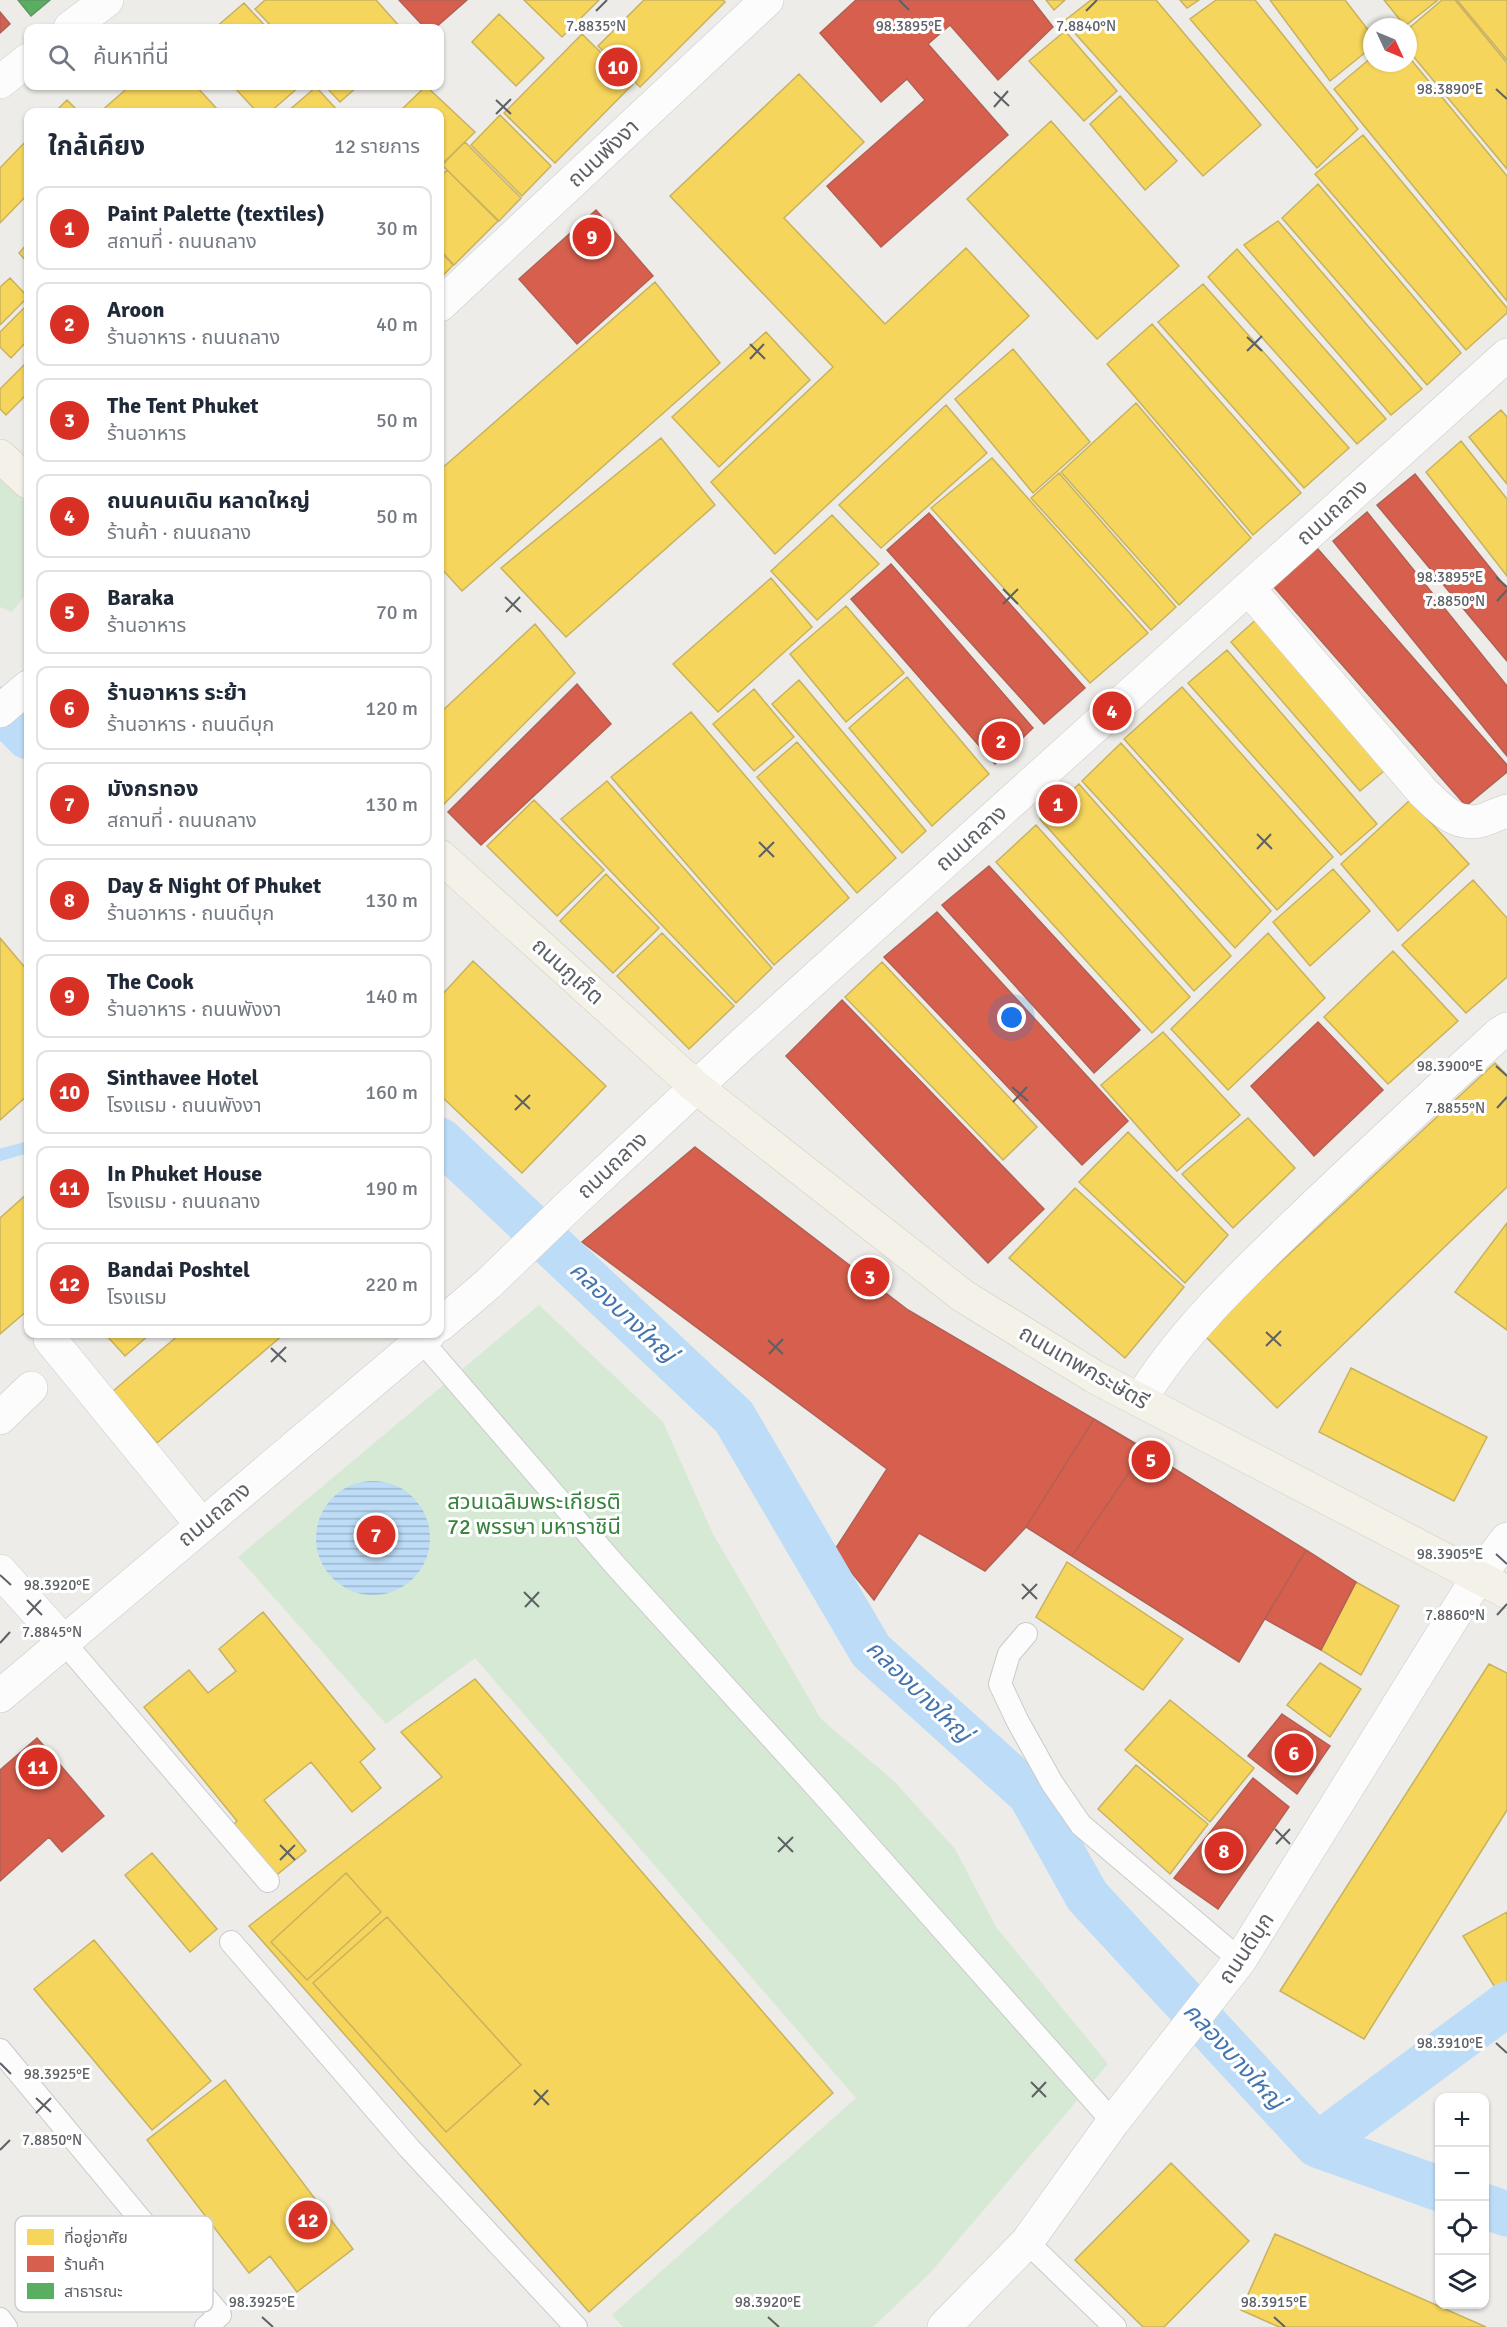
<!DOCTYPE html>
<html lang="th">
<meta charset="utf-8">
<style>
body{margin:0;font-family:Signika,"Noto Sans Thai",sans-serif;background:#f6f6f7;color:#1f2937}
.controls{position:absolute;right:18px;bottom:18px;display:grid;overflow:hidden;border-radius:12px;box-shadow:0 2px 4px #0004}
.controls button{width:54px;height:54px;display:grid;place-items:center;padding:0;border:0;border-bottom:2px solid #e0e1e3;background:#fff;color:#1f2937;font:30px sans-serif}
.compass{position:absolute;left:1363px;top:18px;width:54px;height:54px;border-radius:50%;background:#fff;box-shadow:0 2px 4px #0004;rotate:134deg}
.you{position:absolute;left:1012px;top:1018px;width:21px;height:21px;margin:-15px;border:4px solid #fff;border-radius:50%;background:#1a73e8;box-shadow:0 0 0 9px #1a73e833}
.badge{display:grid;place-items:center;width:39px;height:39px;border-radius:50%;background:#d93025;color:#fff;font-size:20px;font-weight:700}
.pin{position:absolute;translate:-50% -50%;border:3px solid #fff;box-shadow:0 2px 6px #0006}
.list{margin:0;padding:0;list-style:none}
h2{display:flex;justify-content:space-between;align-items:center;height:78px;margin:0;padding:0 24px;font-size:26px}
h2 small{font-size:20px;font-weight:400;color:#747a83}
.list li{display:grid;grid-template-columns:39px 1fr auto;gap:18px;align-items:center;box-sizing:border-box;height:84px;margin:0 12px 12px;padding:0 12px;border:2px solid #e0e1e3;border-radius:12px}
.list b{display:block;font-size:22px;white-space:nowrap}
.list p{margin:0;font-size:20px;white-space:nowrap;color:#747a83}
.list em{font-size:20px;font-style:normal;color:#747a83}
.icon{flex:none;width:33px;height:33px;fill:none;stroke:currentColor;stroke-width:2;stroke-linecap:round;stroke-linejoin:round}
.map{position:relative;flex:none;width:1507px;height:2327px;overflow:hidden}
.search{position:absolute;background:#fff;box-shadow:0 2px 4px #0004;left:24px;top:24px;width:420px;height:66px;display:flex;align-items:center;gap:15px;box-sizing:border-box;padding:0 21px;border-radius:12px;color:#747a83;font-size:22px}
.panel{position:absolute;background:#fff;box-shadow:0 2px 4px #0004;left:24px;top:108px;width:420px;height:1230px;border-radius:12px}
.map>svg:first-child{display:block}
</style>
<div class="map">
<svg width="1507" height="2327" viewBox="0 0 1507 2327">
<defs>
<pattern id="water-rules" width="6" height="5" patternUnits="userSpaceOnUse" patternTransform="scale(1.5)"><rect width="6" height="5" fill="#bddcf7"/><path d="M0 2.5h6" fill="none" stroke="#9db6cc"/></pattern>
</defs>
<rect width="100%" height="100%" fill="#edece8"/>
<path fill="#d6e9d4" d="M0,477L28,504V592L12,612L0,607Z
M539,1305L663,1422L713,1534L821,1719L895,1782L955,1849L996,1927L1108,2064L930,2273L873,2327H623L612,2315L856,2098L475,1658L386,1724L238,1557Z"/>
<path fill="url(#water-rules)" d="M316 1538a57 57 0 1 1 114 0a57 57 0 1 1-114 0Z"/>
<path fill="#f6d55c" stroke="#c8b25f" stroke-width="1.5" d="M265,0H376L401,28H273L255,9Z
M524,0H599L562,37Z
M644,0H723L725,2L640,87L598,46Z
M1046,0H1065L1054,10Z
M1091,0H1156L1261,125L1203,176L1064,21Z
M1180,0H1199L1187,8Z
M1216,0H1255L1358,129L1317,168L1190,19Z
M1270,0H1345L1372,35V47L1330,81Z
M1384,0H1438L1405,26Z
M1442,0H1455L1507,63V169L1408,50V29Z
M1457,0H1507V60Z
M244,3L267,28H215Z
M499,14L544,58L516,86L472,42Z
M1065,31L1117,91L1084,121L1029,61Z
M582,34L633,84L555,163L504,113Z
M1408,56L1507,176V301L1334,89L1372,57V63H1408Z
M799,74L864,142L784,218L885,324L966,248L1029,316L775,554L711,482L833,367L670,196Z
M130,86H196L217,109L213,112H100Z
M233,86H300L270,112H257Z
M325,86H358L340,102Z
M426,86L475,132L441,165L440,163V112H399Z
M316,87L339,112H287Z
M1120,96L1177,161L1145,190L1090,124Z
M67,100L79,112H55Z
M500,115L551,166L522,196L471,145Z
M1051,121L1179,266L1097,339L967,199Z
M1363,135L1507,308V313L1466,350L1315,174Z
M28,139V194L0,223V168Z
M465,142L521,198L499,221L442,165Z
M447,170L498,221L454,265L440,250V177Z
M1318,184L1461,353L1427,385L1282,218Z
M1278,221L1422,389L1391,415L1244,245Z
M28,243V263L19,253Z
M1237,249L1386,419L1357,444L1208,277Z
M440,251L453,265L440,279Z
M10,278L28,297L0,325V287Z
M655,282L720,363L462,591L440,567V470Z
M1203,284L1349,448L1304,488L1158,322Z
M28,304V340L11,358L0,347V332Z
M1152,324L1301,493L1253,535L1107,364Z
M766,332L810,380L719,467L672,417Z
M1013,349L1090,442L1033,493L955,399Z
M28,361V393L6,415L0,409V389Z
M1136,403L1251,538L1179,605L1061,472Z
M946,405L987,453L881,548L839,505Z
M1501,410L1507,417V484L1469,437Z
M661,438L715,505L566,637L501,568Z
M1461,441L1507,499V576L1426,472Z
M992,458L1148,633L1090,683L931,508Z
M1059,473L1176,607L1151,630L1031,498Z
M832,515L879,564L817,620L771,571Z
M771,578L812,627L718,712L673,664Z
M846,606L904,673L846,722L790,654Z
M1260,616L1390,766L1360,791L1231,642Z
M535,624L575,673L440,808V713Z
M1227,650L1377,824L1341,855L1188,683Z
M907,677L989,774L932,826L849,728Z
M799,680L926,831L902,853L772,704Z
M1182,687L1333,857L1277,910L1124,739Z
M754,689L794,737L754,771L713,724Z
M691,712L849,898L774,965L611,777Z
M797,742L896,858L857,893L757,777Z
M1121,743L1271,911L1235,948L1082,781Z
M607,781L772,968L736,1003L561,819Z
M1079,784L1231,956L1194,991L1040,819Z
M534,800L604,870L557,916L487,846Z
M1410,800L1469,864L1398,931L1341,864Z
M1036,825L1190,997L1152,1033L996,862Z
M1333,869L1370,911L1310,966L1273,922Z
M606,874L659,928L613,973L560,921Z
M1473,880L1507,918V977L1466,1013L1402,945Z
M662,933L734,1006L689,1049L617,976Z
M1268,933L1325,998L1228,1090L1171,1029Z
M0,938L28,971V1095L0,1120Z
M1393,951L1458,1021L1388,1084L1324,1017Z
M473,961L606,1086L522,1173L440,1095V997Z
M882,962L1037,1127L1003,1160L845,997Z
M1163,1032L1240,1115L1177,1171L1101,1085Z
M1495,1063L1507,1075V1187L1277,1408L1203,1334Z
M1248,1118L1295,1168L1233,1228L1182,1174Z
M1128,1132L1228,1235L1185,1283L1079,1182Z
M1075,1188L1184,1287L1125,1358L1009,1258Z
M28,1193V1310L0,1334V1218Z
M1507,1223V1330L1455,1292Z
M105,1334H150L125,1356Z
M180,1334H284L157,1443L113,1391Z
M1351,1368L1487,1437L1454,1501L1319,1432Z
M1067,1562L1183,1639L1143,1690L1036,1617Z
M1356,1582L1399,1606L1361,1675L1321,1650Z
M263,1612L375,1749L360,1762L381,1788L352,1812L311,1762L264,1800L306,1851L273,1878L231,1827L237,1821L144,1707L189,1670L208,1693L236,1671L219,1649Z
M1320,1663L1361,1689L1330,1737L1287,1705Z
M1489,1664L1507,1673V1810L1364,2039L1280,1991Z
M475,1679L833,2093L589,2312L249,1926L442,1777L401,1732Z
M1170,1700L1254,1768L1210,1822L1125,1750Z
M1136,1765L1208,1824L1170,1874L1098,1809Z
M152,1853L217,1929L190,1952L125,1875Z
M346,1873L381,1912L307,1980L271,1942Z
M1507,1912V1983L1496,1989L1463,1936Z
M387,1917L521,2065L446,2132L313,1983Z
M94,1940L211,2081L152,2130L34,1989Z
M225,2080L353,2249L297,2292L270,2256L249,2273L147,2140Z
M1171,2163L1249,2241L1164,2327H1143L1075,2260Z
M1275,2234L1486,2327H1279L1241,2310Z"/>
<path fill="#d6604d" stroke="#b26054" stroke-width="1.5" d="M399,0H467L435,28H425Z
M856,0H1032L1053,27L998,80L950,25L928,44L1008,135L881,247L827,186L925,100L907,79L881,102L820,33Z
M0,12L10,24L0,33Z
M596,210L653,276L577,344L519,279Z
M1415,474L1507,589V661L1377,505Z
M1367,512L1507,686V756L1333,541Z
M929,513L1085,688L1044,724L887,550Z
M1317,548L1507,765V772L1466,806L1274,587Z
M891,564L1033,728L995,764L851,599Z
M577,684L611,724L481,845L448,812Z
M989,866L1140,1030L1094,1073L942,905Z
M937,912L1128,1121L1082,1165L884,957Z
M842,1000L1044,1209L988,1263L786,1056Z
M1318,1022L1383,1090L1314,1156L1251,1086Z
M695,1147L908,1310L1094,1419L1026,1527L985,1571L919,1533L874,1600L834,1551L887,1469L582,1242Z
M1094,1419L1306,1550L1239,1662L1026,1527Z
M1094,1419L1145,1449L1072,1556L1026,1527Z
M1306,1550L1356,1582L1321,1650L1265,1619Z
M1282,1714L1330,1746L1297,1794L1248,1756Z
M37,1738L104,1816L62,1852L49,1837L0,1881V1770Z
M1253,1778L1289,1807L1218,1909L1174,1878Z"/>
<path fill="#5aae61" stroke="#5b9762" stroke-width="1.5" d="M18,0H50L31,16Z"/>
<g fill="none" stroke-linecap="round" stroke-linejoin="round">
<path stroke="#bddcf7" stroke-width="12" d="M0,1155L28,1147"/>
<path stroke="#bddcf7" stroke-width="45" d="M0,709L28,737
M440,1140L734,1417L871,1651L1030,1794L1087,1896L1317,2145L1440,2189
M1317,2145L1507,2004
M1484,2206L1507,2214"/>
<g stroke="#c9caca" stroke-width="24">
<path id="lane" d="M421,1340L615,1565L829,1801L1113,2122
M1026,1634L1009,1654L1000,1684L1017,1720L1052,1783L1081,1825L1240,1960
M63,1641L268,1881
M231,1942L409,2148L576,2327
M0,2050L220,2315L206,2327
M1027,2242L1115,2327
M0,2319L6,2327"/>
</g>
<g stroke="#c9caca" stroke-width="34">
<path id="street" d="M440,305L767,0
M1248,588L1423,792C1440,808 1454,826 1480,821C1489,819 1498,813 1507,811
M440,1325L488,1284L572,1203L737,1049L1507,355
M50,1339L201,1524
M1140,1400C1180,1335 1234,1283 1289,1230C1358,1163 1428,1099 1499,1034L1507,1029
M0,1418L31,1388
M0,1571L63,1641
M0,1696L429,1334
M944,2327L1027,2242L1113,2122L1240,1960L1478,1577"/>
</g>
<g stroke="#c8c8c9" stroke-width="34">
<path id="secondary" d="M70,28L107,0
M0,82L28,60
M0,711L28,687
M1478,1577L1507,1539"/>
</g>
<g stroke="#d4cdb6" stroke-width="34">
<path id="primary" d="M0,456L28,482
M440,856L696,1087L963,1296L1095,1377L1507,1592"/>
</g>
<use href="#lane" stroke="#fcfcfc" stroke-width="22"/>
<use href="#street" stroke="#fcfcfc" stroke-width="33"/>
<use href="#secondary" stroke="#fcfcfc" stroke-width="33"/>
<use href="#primary" stroke="#f3f1e8" stroke-width="33"/>
</g>
<path fill="none" stroke="#5d6166" stroke-width="2" d="M899,0L909,10M596,11L607,0M1086,11L1097,0M1496,89L1507,99M994,92L1009,106M496,100L511,114M994,107L1008,91M496,114L511,99M1247,337L1262,351M750,344L765,359M1247,351L1262,336M750,359L764,344M1496,577L1507,587M1003,589L1018,604M505,597L521,612M1497,601L1507,590M1003,604L1018,589M506,612L520,597M1257,834L1272,849M759,842L774,857M1257,849L1271,834M759,857L774,842M1496,1066L1507,1076M1012,1087L1028,1101M515,1095L530,1109M1013,1102L1027,1087M1497,1108L1507,1097M515,1110L530,1095M1266,1332L1281,1346M768,1340L783,1354M1266,1346L1281,1331M271,1348L286,1362M769,1354L783,1339M271,1362L286,1347M1496,1554L1507,1564M0,1575L11,1585M1022,1584L1037,1599M524,1592L539,1607M1022,1599L1037,1584M27,1600L42,1615M525,1607L539,1592M27,1615L41,1600M1497,1615L1507,1604M0,1643L10,1632M1275,1829L1290,1844M778,1837L793,1852M1276,1844L1290,1829M280,1845L295,1860M778,1852L793,1837M280,1860L295,1845M1496,2043L1507,2053M0,2063L11,2074M1031,2082L1046,2097M534,2090L549,2105M1032,2097L1046,2082M36,2098L51,2112M534,2105L548,2090M36,2113L51,2098M0,2150L10,2140M262,2317L273,2327M768,2317L779,2327M1274,2317L1285,2327"/>
<g text-anchor="middle" dominant-baseline="central" stroke-width="6" stroke-linejoin="round" paint-order="stroke">
<g font-size="22" fill="#5d6166" stroke="#fff">
<text transform="translate(603 153) rotate(-43)">ถนนพังงา</text>
<text transform="translate(1332 512) rotate(-42)">ถนนถลาง</text>
<text transform="translate(971 838) rotate(-42)">ถนนถลาง</text>
<text transform="translate(568 971) rotate(42)">ถนนภูเก็ต</text>
<text transform="translate(612 1165) rotate(-43)">ถนนถลาง</text>
<text transform="translate(1084 1367) rotate(30)">ถนนเทพกระษัตรี</text>
<text transform="translate(214 1514) rotate(-40)">ถนนถลาง</text>
<text transform="translate(1246 1948) rotate(-56)">ถนนดีบุก</text>
</g>
<g font-size="22" fill="#37833d" stroke="#fff">
<text x="534" y="1501">สวนเฉลิมพระเกียรติ<tspan x="534" dy="25">72 พรรษา มหาราชินี</tspan></text>
</g>
<g font-size="24" font-style="italic" fill="#4475af" stroke="#fff">
<text transform="translate(623 1312) rotate(43)">คลองบางใหญ่</text>
<text transform="translate(919 1691) rotate(44)">คลองบางใหญ่</text>
<text transform="translate(1234 2056) rotate(47)">คลองบางใหญ่</text>
</g>
</g>
<rect x="15" y="2216" width="198" height="96" rx="9" fill="#fff" stroke="#ced0d1" stroke-width="1.5"/>
<rect x="27" y="2229" width="27" height="16" fill="#f6d55c"/>
<rect x="27" y="2256" width="27" height="16" fill="#d6604d"/>
<rect x="27" y="2283" width="27" height="16" fill="#5aae61"/>
<g font-size="16" fill="#5d6166">
<text x="64" y="2243">ที่อยู่อาศัย</text>
<text x="64" y="2270">ร้านค้า</text>
<text x="64" y="2297">สาธารณะ</text>
</g>
<g font-size="15" text-anchor="middle" fill="#5d6166" stroke="#fff" stroke-width="6" stroke-linejoin="round" paint-order="stroke">
<text x="909" y="31">98.3895°E</text>
<text x="596" y="31">7.8835°N</text>
<text x="1086" y="31">7.8840°N</text>
<text x="1450" y="94">98.3890°E</text>
<text x="1450" y="582">98.3895°E</text>
<text x="1455" y="606">7.8850°N</text>
<text x="1450" y="1071">98.3900°E</text>
<text x="1455" y="1113">7.8855°N</text>
<text x="1450" y="1559">98.3905°E</text>
<text x="57" y="1590">98.3920°E</text>
<text x="1455" y="1620">7.8860°N</text>
<text x="52" y="1637">7.8845°N</text>
<text x="1450" y="2048">98.3910°E</text>
<text x="57" y="2079">98.3925°E</text>
<text x="52" y="2145">7.8850°N</text>
<text x="262" y="2307">98.3925°E</text>
<text x="768" y="2307">98.3920°E</text>
<text x="1274" y="2307">98.3915°E</text>
</g>
</svg>
<div class="controls">
<button>+</button>
<button>−</button>
<button><svg class="icon" aria-label="locate" viewBox="0 0 24 24"><circle cx="12" cy="12" r="6"/><path d="M12 2v4M12 18v4M2 12h4M18 12h4"/></svg></button>
<button><svg class="icon" aria-label="layers" viewBox="0 0 24 24"><path d="M12 4l9 5-9 5-9-5zM3 14l9 5 9-5"/></svg></button>
</div>
<svg class="compass" viewBox="-18 -18 36 36"><path d="M0-13l5 13h-10z" fill="#e53935"/><path d="M0 13l5-13h-10z" fill="#747a83"/></svg>
<div class="you"></div>
<div class="pin badge" style="left:1058px;top:804px">1</div>
<div class="pin badge" style="left:1001px;top:741px">2</div>
<div class="pin badge" style="left:870px;top:1277px">3</div>
<div class="pin badge" style="left:1112px;top:711px">4</div>
<div class="pin badge" style="left:1151px;top:1460px">5</div>
<div class="pin badge" style="left:1294px;top:1753px">6</div>
<div class="pin badge" style="left:376px;top:1535px">7</div>
<div class="pin badge" style="left:1224px;top:1851px">8</div>
<div class="pin badge" style="left:592px;top:237px">9</div>
<div class="pin badge" style="left:618px;top:67px">10</div>
<div class="pin badge" style="left:38px;top:1767px">11</div>
<div class="pin badge" style="left:308px;top:2220px">12</div>
<div class="search"><svg class="icon" aria-label="search" viewBox="0 0 24 24"><circle cx="10" cy="10" r="6"/><path d="M15 15l6 6"/></svg>ค้นหาที่นี่</div>
<section class="panel">
<h2>ใกล้เคียง<small>12 รายการ</small></h2>
<ul class="list">
<li><span class="badge">1</span><div><b>Paint Palette (textiles)</b><p>สถานที่ · ถนนถลาง</p></div><em>30 m</em></li>
<li><span class="badge">2</span><div><b>Aroon</b><p>ร้านอาหาร · ถนนถลาง</p></div><em>40 m</em></li>
<li><span class="badge">3</span><div><b>The Tent Phuket</b><p>ร้านอาหาร</p></div><em>50 m</em></li>
<li><span class="badge">4</span><div><b>ถนนคนเดิน หลาดใหญ่</b><p>ร้านค้า · ถนนถลาง</p></div><em>50 m</em></li>
<li><span class="badge">5</span><div><b>Baraka</b><p>ร้านอาหาร</p></div><em>70 m</em></li>
<li><span class="badge">6</span><div><b>ร้านอาหาร ระย้า</b><p>ร้านอาหาร · ถนนดีบุก</p></div><em>120 m</em></li>
<li><span class="badge">7</span><div><b>มังกรทอง</b><p>สถานที่ · ถนนถลาง</p></div><em>130 m</em></li>
<li><span class="badge">8</span><div><b>Day &amp; Night Of Phuket</b><p>ร้านอาหาร · ถนนดีบุก</p></div><em>130 m</em></li>
<li><span class="badge">9</span><div><b>The Cook</b><p>ร้านอาหาร · ถนนพังงา</p></div><em>140 m</em></li>
<li><span class="badge">10</span><div><b>Sinthavee Hotel</b><p>โรงแรม · ถนนพังงา</p></div><em>160 m</em></li>
<li><span class="badge">11</span><div><b>In Phuket House</b><p>โรงแรม · ถนนถลาง</p></div><em>190 m</em></li>
<li><span class="badge">12</span><div><b>Bandai Poshtel</b><p>โรงแรม</p></div><em>220 m</em></li>
</ul>
</section>
</div>
